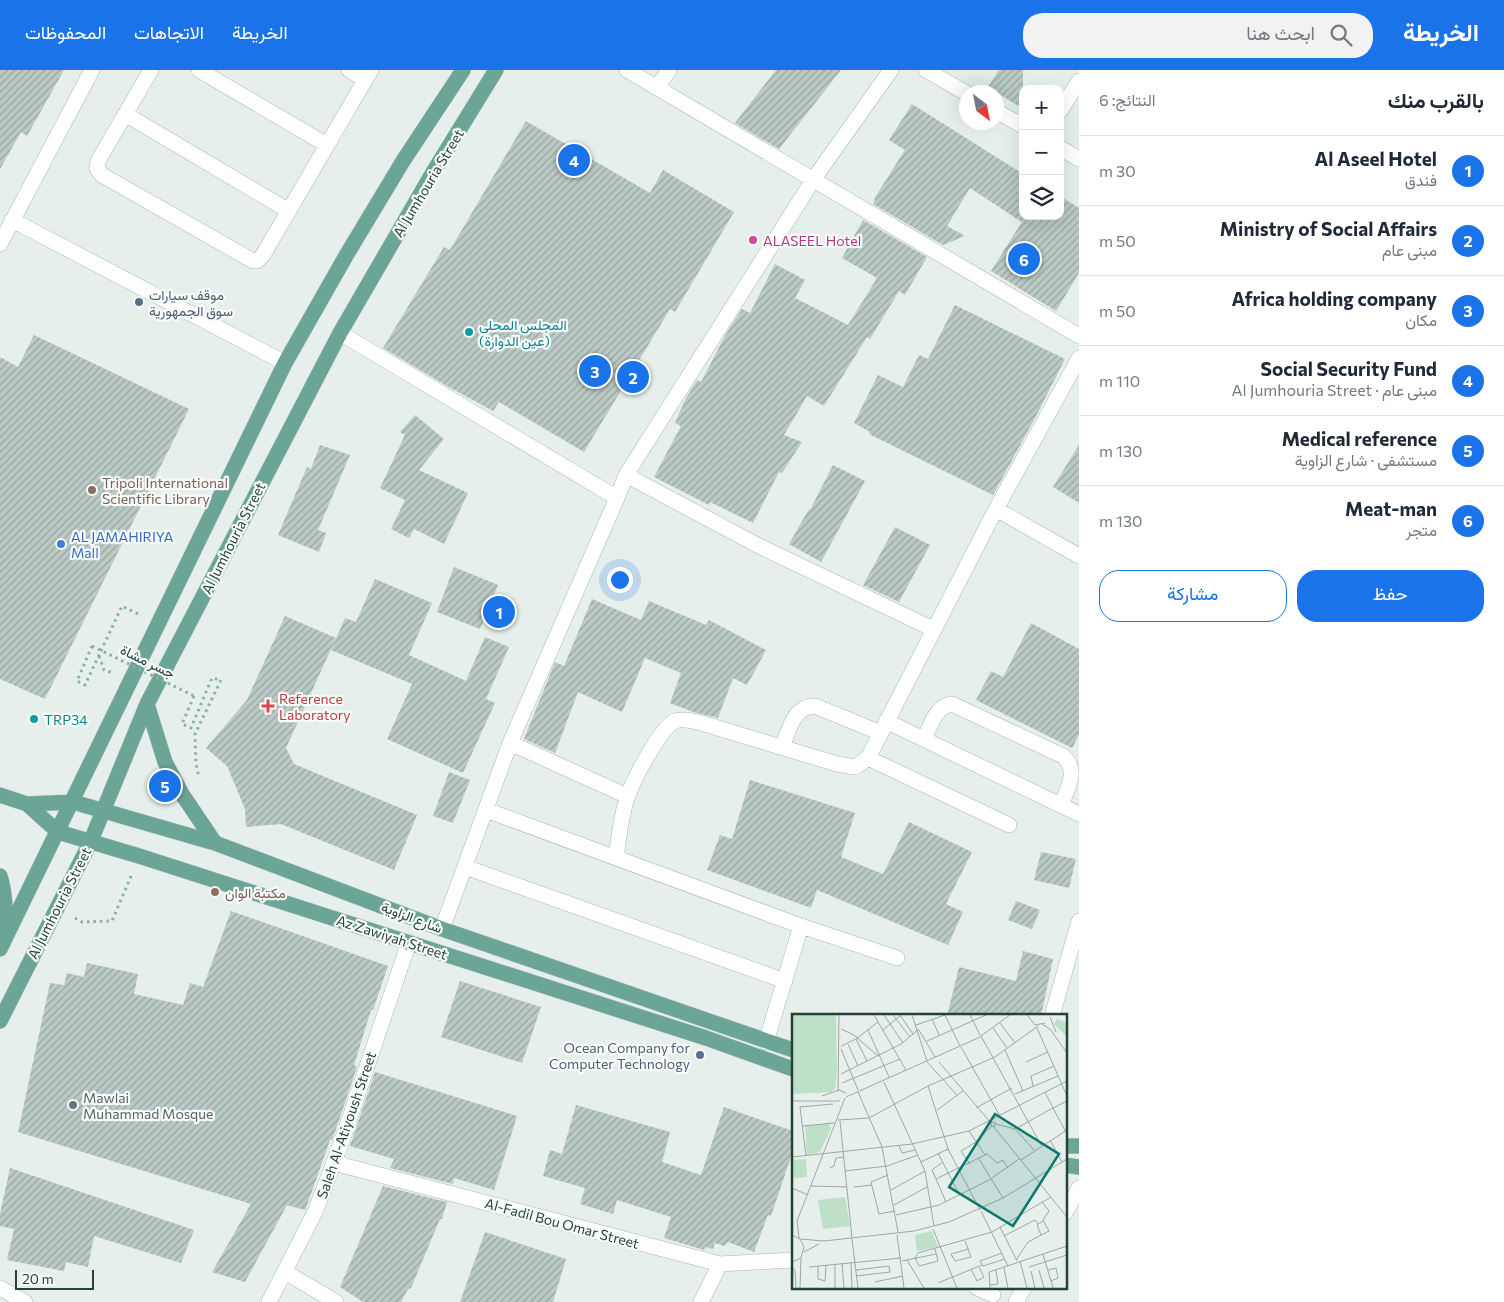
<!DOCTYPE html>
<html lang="ar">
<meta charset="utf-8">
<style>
body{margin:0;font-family:Commissioner,Vazirmatn,sans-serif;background:#f2f2f3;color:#1f2937;direction:rtl}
.controls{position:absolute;right:15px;top:15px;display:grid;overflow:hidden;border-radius:10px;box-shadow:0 5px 20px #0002}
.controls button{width:45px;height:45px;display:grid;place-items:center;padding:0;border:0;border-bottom:1px solid #e0e1e3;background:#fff;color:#1f2937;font:25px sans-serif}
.compass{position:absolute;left:959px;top:15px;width:45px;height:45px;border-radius:50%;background:#fff;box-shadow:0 5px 20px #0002;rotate:148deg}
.scale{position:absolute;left:15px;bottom:12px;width:79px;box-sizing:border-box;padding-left:5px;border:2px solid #24423a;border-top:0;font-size:14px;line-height:18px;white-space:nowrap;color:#24423a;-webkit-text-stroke:4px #f7fbf9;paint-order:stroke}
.you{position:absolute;left:619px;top:509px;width:18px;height:18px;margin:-12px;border:4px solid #fff;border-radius:50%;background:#1a73e8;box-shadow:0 0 0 8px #1a73e833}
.badge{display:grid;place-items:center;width:32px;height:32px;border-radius:50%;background:#1a73e8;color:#fff;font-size:16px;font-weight:700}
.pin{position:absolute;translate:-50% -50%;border:2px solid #fff;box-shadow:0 1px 5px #0006}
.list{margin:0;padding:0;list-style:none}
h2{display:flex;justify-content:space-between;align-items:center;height:65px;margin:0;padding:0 20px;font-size:21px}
h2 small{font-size:16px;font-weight:400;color:#747a83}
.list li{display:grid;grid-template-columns:32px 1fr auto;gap:15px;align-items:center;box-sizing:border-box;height:70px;padding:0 20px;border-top:1px solid #e0e1e3}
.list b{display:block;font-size:19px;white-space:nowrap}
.list p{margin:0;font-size:16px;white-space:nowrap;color:#747a83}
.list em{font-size:16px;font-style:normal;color:#747a83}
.actions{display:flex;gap:10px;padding:15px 20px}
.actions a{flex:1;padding:11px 0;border:1px solid #1a73e8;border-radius:20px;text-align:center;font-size:18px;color:#1a73e8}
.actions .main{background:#1a73e8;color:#fff}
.icon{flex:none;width:28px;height:28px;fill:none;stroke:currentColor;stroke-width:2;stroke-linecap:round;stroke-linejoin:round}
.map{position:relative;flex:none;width:1079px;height:1232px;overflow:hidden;direction:ltr}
header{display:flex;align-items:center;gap:30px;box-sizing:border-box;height:70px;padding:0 25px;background:#1a73e8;color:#fff}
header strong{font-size:24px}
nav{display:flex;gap:28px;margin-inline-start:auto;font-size:18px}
.search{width:350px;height:45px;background:#f2f2f3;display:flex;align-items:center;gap:12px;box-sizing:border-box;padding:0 18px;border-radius:20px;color:#747a83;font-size:19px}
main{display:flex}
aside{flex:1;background:#fff}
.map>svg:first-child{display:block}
</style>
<header>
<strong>الخريطة</strong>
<div class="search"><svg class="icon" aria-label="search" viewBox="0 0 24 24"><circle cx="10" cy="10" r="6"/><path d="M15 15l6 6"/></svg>ابحث هنا</div>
<nav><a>الخريطة</a><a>الاتجاهات</a><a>المحفوظات</a></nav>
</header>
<main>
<aside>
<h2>بالقرب منك<small>النتائج: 6</small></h2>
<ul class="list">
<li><span class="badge">1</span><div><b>Al Aseel Hotel</b><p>فندق</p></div><em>30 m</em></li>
<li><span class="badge">2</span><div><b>Ministry of Social Affairs</b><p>مبنى عام</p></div><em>50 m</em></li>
<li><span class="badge">3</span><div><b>Africa holding company</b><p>مكان</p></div><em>50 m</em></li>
<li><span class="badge">4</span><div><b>Social Security Fund</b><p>مبنى عام · Al Jumhouria Street</p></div><em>110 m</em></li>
<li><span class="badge">5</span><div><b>Medical reference</b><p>مستشفى · شارع الزاوية</p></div><em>130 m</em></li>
<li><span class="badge">6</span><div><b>Meat-man</b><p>متجر</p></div><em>130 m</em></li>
</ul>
<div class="actions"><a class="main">حفظ</a><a>مشاركة</a></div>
</aside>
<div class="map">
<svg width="1079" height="1232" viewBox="0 0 1079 1232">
<defs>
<pattern id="building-hatch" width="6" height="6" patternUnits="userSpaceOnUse" patternTransform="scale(1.25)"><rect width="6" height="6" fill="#bbcac4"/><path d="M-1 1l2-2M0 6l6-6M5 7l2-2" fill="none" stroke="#98a6a0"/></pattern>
</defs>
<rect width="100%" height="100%" fill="#e6efeb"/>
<path fill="url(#building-hatch)" d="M0,0H64L27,66L21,62L0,99Z
M776,0H841L779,79L735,53Z
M999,0H1023V39L988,17Z
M912,34L1023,104V146H1060V126L1079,138V203L1056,241L991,201L1022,152L970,118L947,156L965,166L943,175L873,134L875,130L874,129L905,80L889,70Z
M526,51L650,123L663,100L734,142L675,242L670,239L584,382L499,332L493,341L447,316L383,278L444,177L450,180Z
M863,150L927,187L905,225L899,221L870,269L867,267L824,336L807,326L784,365L802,372L782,403L779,402L753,453L710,432L709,435L654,407L681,356L675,353L685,330L697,310L701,312L726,264L742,239L750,243L775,194L805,210L795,228L848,255L877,208L842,188Z
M955,235L1065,289L1035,348L993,425L869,364L870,362L854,353L878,305L903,317L919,285L928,289Z
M34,265L189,339L45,629L0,609V287L18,297Z
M415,345L444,369L419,400L468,423L444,474L414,459L409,468L391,459L405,430L380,418L405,365L400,362Z
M320,375L350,385L318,460L326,463L319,482L278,465L307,397L311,399Z
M1079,375V433L1053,417Z
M833,395L865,411L821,492L789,474L809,439L810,440Z
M895,457L930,475L899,532L863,515Z
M454,497L498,515L480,559L437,542Z
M375,509L432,533L409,585L466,611L485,567L509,577L486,629L495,633L463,703L387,669L412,614L331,580L345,548L356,552Z
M592,529L641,550L649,531L706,555L709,550L766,580L747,615L733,608L718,648L693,642L670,633L681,603L645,588L622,642L578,622L555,683L524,669L555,592L564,596Z
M285,546L336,568L286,678L294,694L417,745L394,800L281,754L246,757L245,739L227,696L206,678L247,630Z
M1031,553L1079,579V665L1072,678L976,630L991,601L1003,607Z
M449,702L470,710L453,753L433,746Z
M750,710L855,743L841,787L883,804L909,752L972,782L946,834L963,842L948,875L817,820L811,838L707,800L720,765L732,769Z
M1041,782L1076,789L1069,818L1034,810Z
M1016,831L1040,840L1032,859L1008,850Z
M231,841L388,896L373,940H371L354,995L357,997L333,1068L332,1070H330L306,1138L305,1140L287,1135L245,1212L212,1202L251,1134L18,1062L50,913L64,915L67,903L84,907L87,893L138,904L134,924L183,935L190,913L203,917Z
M1023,881L1053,889L1041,946H947L959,897L1016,911Z
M460,911L541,937L522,993L441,967Z
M375,1002L517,1046L494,1120L454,1108L453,1114L390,1098L394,1089L350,1076Z
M576,1035L670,1062L662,1092L701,1105L724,1037L793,1061V1081L771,1146L768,1145L754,1182L728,1172L724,1176L715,1173L713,1179L705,1177L704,1180L664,1168L671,1147L617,1130L613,1144L580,1134L585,1118L543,1106L550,1080L562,1084Z
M10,1098L194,1160L181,1193L94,1166L88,1197L66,1192L64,1201L7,1190L14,1159L0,1156V1144Z
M383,1116L447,1132L442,1149H440L411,1218L408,1219L401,1232H363L340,1217Z
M485,1162L566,1189L553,1232H460Z"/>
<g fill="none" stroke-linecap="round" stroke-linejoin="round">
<g stroke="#a8b8b2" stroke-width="16">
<path id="minor" d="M151,0L98,91L97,99L102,105L253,191H257L263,185L371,0
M199,0L327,75
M349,0L365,10
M627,0L1079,266
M926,0L966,23
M657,18L669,0
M996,41L1023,56
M1060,41L1079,11
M125,44L289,141
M1060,78L1079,89
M12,150L285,293
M0,174L92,0
M340,263L617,428L626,405L759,476L933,559
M626,405L813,110L891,0
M996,439L1079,486
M886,651L1079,744
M924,669C931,656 935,636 952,634L1063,686C1079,700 1068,718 1061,735
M510,673L627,726
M782,677C789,661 793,636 815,636L881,663
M868,688L1009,755
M486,740L801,856L897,888
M616,787C619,769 621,743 628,726C633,710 661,657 675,651C682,648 691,651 698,652L837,694L855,697L868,688L996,439L1079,288
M465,797L785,911
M442,859L510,673L617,428
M1052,946L1079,851
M766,972L801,856
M334,1093L720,1194L793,1190
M1065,1143L1079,1118
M285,1202L336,1232
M0,1218L25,1232
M977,1218L993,1225
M269,1232L315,1142L342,1071L409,872
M701,1232L720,1194
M1016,1232L1024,1218"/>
</g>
<g stroke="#c2cac8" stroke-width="16">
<path id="major" d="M147,634L165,692L182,724L215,773
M0,725L27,734L73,732L215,773L442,859L793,980
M27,734L58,762L139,786L706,968L793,999
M0,806C6,825 6,842 4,861
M0,879L285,293L347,184L403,91L463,0
M0,951L90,773L147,634L340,263L432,104L496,0
M1065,1076H1079
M1065,1095L1079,1097"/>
</g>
<path stroke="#86b3a5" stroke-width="3" stroke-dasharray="2.5 4" stroke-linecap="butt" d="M92,576L77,611L85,615L122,536L140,545
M99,586L104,600L113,603
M194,626L182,654L191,658L212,608L221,610L195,664L196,694L199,707
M75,848L82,852L112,851L132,804"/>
<use href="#minor" stroke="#fff" stroke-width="15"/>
<use href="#major" stroke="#6aa596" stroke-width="15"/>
<path stroke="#86b3a5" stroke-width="3" stroke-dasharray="2.5 4" stroke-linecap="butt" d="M92,576L194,626"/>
</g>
<circle fill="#d1479c" stroke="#f7fbf9" stroke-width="2" cx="753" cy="170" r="5"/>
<g fill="#5c6f8a" stroke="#f7fbf9" stroke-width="2">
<circle cx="139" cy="232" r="5"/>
<circle cx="700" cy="985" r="5"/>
</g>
<g fill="#0f9aa8" stroke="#f7fbf9" stroke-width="2">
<circle cx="469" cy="262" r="5"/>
<circle cx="34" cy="649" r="5"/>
</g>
<g fill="#8d6e63" stroke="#f7fbf9" stroke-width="2">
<circle cx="92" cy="420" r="5"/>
<circle cx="215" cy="822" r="5"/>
</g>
<circle fill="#3f7fe0" stroke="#f7fbf9" stroke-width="2" cx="61" cy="474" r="5"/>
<path fill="#e0444e" stroke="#f7fbf9" stroke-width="2" d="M265.5 628.5h5v5h5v5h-5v5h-5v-5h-5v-5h5z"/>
<circle fill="#6b7280" stroke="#f7fbf9" stroke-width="2" cx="73" cy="1035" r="5"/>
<g text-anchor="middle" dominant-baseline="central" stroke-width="4.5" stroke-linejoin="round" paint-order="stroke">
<g font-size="14" fill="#24423a" stroke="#f7fbf9">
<text transform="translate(428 113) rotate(-59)">Al Jumhouria Street</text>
<text transform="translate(233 468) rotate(-63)">Al Jumhouria Street</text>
<text transform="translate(148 591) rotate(26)">جسر مشاة</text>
<text transform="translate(59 833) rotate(-63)">Al Jumhouria Street</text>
<text transform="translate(412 847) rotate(21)">شارع الزاوية</text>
<text transform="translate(392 867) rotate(18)">Az Zawiyah Street</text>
<text transform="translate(346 1055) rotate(-71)">Saleh Al-Atiyoush Street</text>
<text transform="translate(562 1153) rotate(15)">Al-Fadil Bou Omar Street</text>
</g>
<g font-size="14" fill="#b23c85" stroke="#f7fbf9" text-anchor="start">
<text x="763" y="170">ALASEEL Hotel</text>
</g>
<g font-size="14" fill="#4e5e75" stroke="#f7fbf9" text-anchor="start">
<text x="149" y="224">موقف سيارات<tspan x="149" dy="16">سوق الجمهورية</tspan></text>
<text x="690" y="977" text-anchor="end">Ocean Company for<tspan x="690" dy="16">Computer Technology</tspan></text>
</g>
<g font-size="14" fill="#0d838f" stroke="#f7fbf9" text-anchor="start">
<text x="479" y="254">المجلس المحلي<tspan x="479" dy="16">(عين الدوارة)</tspan></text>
<text x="44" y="649">TRP34</text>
</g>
<g font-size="14" fill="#785e54" stroke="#f7fbf9" text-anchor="start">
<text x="102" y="412">Tripoli International<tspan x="102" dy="16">Scientific Library</tspan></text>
<text x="225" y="822">مكتبة الوان</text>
</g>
<g font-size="14" fill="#366cbe" stroke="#f7fbf9" text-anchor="start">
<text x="71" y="466">AL JAMAHIRIYA<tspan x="71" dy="16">Mall</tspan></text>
</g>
<g font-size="14" fill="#be3a42" stroke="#f7fbf9" text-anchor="start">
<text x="279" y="628">Reference<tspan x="279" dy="16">Laboratory</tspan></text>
</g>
<g font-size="14" fill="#5b616d" stroke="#f7fbf9" text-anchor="start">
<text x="83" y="1027">Mawlai<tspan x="83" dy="16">Muhammad Mosque</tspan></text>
</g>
</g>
<g transform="translate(792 944)">
<rect width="275" height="275" fill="#e6efeb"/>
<path d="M265,5L275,9V23L262,10Z" fill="#bfe0c8"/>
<path d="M140,217L146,233L125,237L123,221Z" fill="#bfe0c8"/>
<path d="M0,1H44L45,57L43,75L39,78L0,80Z" fill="#bfe0c8"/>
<path d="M36,109L39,114L28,138L15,141L13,112ZM53,183L58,212L31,215L26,186Z" fill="#bfe0c8"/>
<path d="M14,145L15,163L0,164V146Z" fill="#bfe0c8"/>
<path fill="none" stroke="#98aaa4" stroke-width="1" d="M82,1L114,56M92,1L111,29M101,1L118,23M108,1L121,20M120,1L135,47M153,1L168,32M178,1L188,21M235,1L243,11L253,9M258,3L264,18M140,5L147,21M208,9L223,29M250,10L258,15L275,39M124,11L153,1M201,14L215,34M245,14L275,82M49,15L62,21L86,42M76,16L97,63M91,16L109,1M127,16L143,43M189,22L249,131M64,25L75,47M135,27L194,1M56,30L66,52M49,32L64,25L86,8M169,33L208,102M49,35L66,76M213,36L231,77M135,48L165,81M147,48L199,109M234,48L256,38M49,60L109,30L127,15M92,68L133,157L142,212M50,69L108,45M136,72L156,135L188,196M241,72L239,62L262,52M46,77L47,1M66,78L90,133L106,218M253,78L261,94L275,87M223,80L266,62M30,82L47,76L54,79M54,83L186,24L218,1M0,87H48M184,94L220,74M145,96L171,77M46,106L77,104L136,72L203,43L246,12M48,107L60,224M203,108V112H199V109ZM204,110L223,115L242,136M11,112L42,109M201,112L275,203M223,115L261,94L275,120M177,117L193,141M258,126L270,148M184,127L200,112M107,132L110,139L123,136M146,139L167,180M14,142L8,93L41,90M0,143L120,130L177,117L275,67M187,145L211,184M229,146L275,116M129,148L156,135M151,148L140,156L154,188M178,150L169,137L184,128M38,154L42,152L44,144L52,143M53,157L95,152L126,141M96,161L79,168L87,200L103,197M200,164L227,145M144,165L195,140L205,149L211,146L216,154M19,172L55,173M62,173L80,171M0,174L16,181M99,176L133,157M102,191L135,173M189,197L216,252M104,201L147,191L199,165M208,213L225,247M141,215L165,274M0,221L8,225L12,233L9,244L0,248M105,221L112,274M249,221L245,211L251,207M212,222L243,206L246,210M7,224L5,207L53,84M8,225L32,227L122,217L157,208L211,184L275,145M60,225L66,274M143,235L146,247L127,252L123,244L126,239L200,218L259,183M12,238L27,230M210,239L188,247L191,252L213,245M159,240L163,247L179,243L173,227M159,240L177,235M251,240L261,274M115,246L132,274M224,246L236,228L257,217L251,206L257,197L250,188M110,247L144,240M228,247L235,274M50,249L52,274M59,249L60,274M43,250V274M26,252V265L33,267L34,251M0,253L3,257L4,274M17,253L109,244M237,253L275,241M212,254L216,274M179,255L185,267L192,263L187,253M64,256L97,252L98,258L64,262M247,256L252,274M256,256L264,254L266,264L259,267M239,257L243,274M83,268L111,262M146,269L190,251M198,271L206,270L204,256M8,274L9,244M198,274L197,258L275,232"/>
<path fill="#0f766e" fill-opacity="0.15" stroke="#0f766e" stroke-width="2.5" d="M203,100L267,140L221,212L157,173Z"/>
<rect width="275" height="275" fill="none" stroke="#24423a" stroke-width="2.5"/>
</g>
</svg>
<div class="controls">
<button>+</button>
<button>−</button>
<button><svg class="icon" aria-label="layers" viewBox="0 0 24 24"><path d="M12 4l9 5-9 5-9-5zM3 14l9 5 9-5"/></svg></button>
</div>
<svg class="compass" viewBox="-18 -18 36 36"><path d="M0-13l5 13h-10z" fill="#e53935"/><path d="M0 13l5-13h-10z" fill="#747a83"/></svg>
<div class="scale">20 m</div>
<div class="you"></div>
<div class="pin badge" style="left:499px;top:542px">1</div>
<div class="pin badge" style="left:633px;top:307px">2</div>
<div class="pin badge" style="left:595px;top:301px">3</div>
<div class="pin badge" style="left:574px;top:90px">4</div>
<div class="pin badge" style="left:165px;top:716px">5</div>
<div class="pin badge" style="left:1024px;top:189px">6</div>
</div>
</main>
